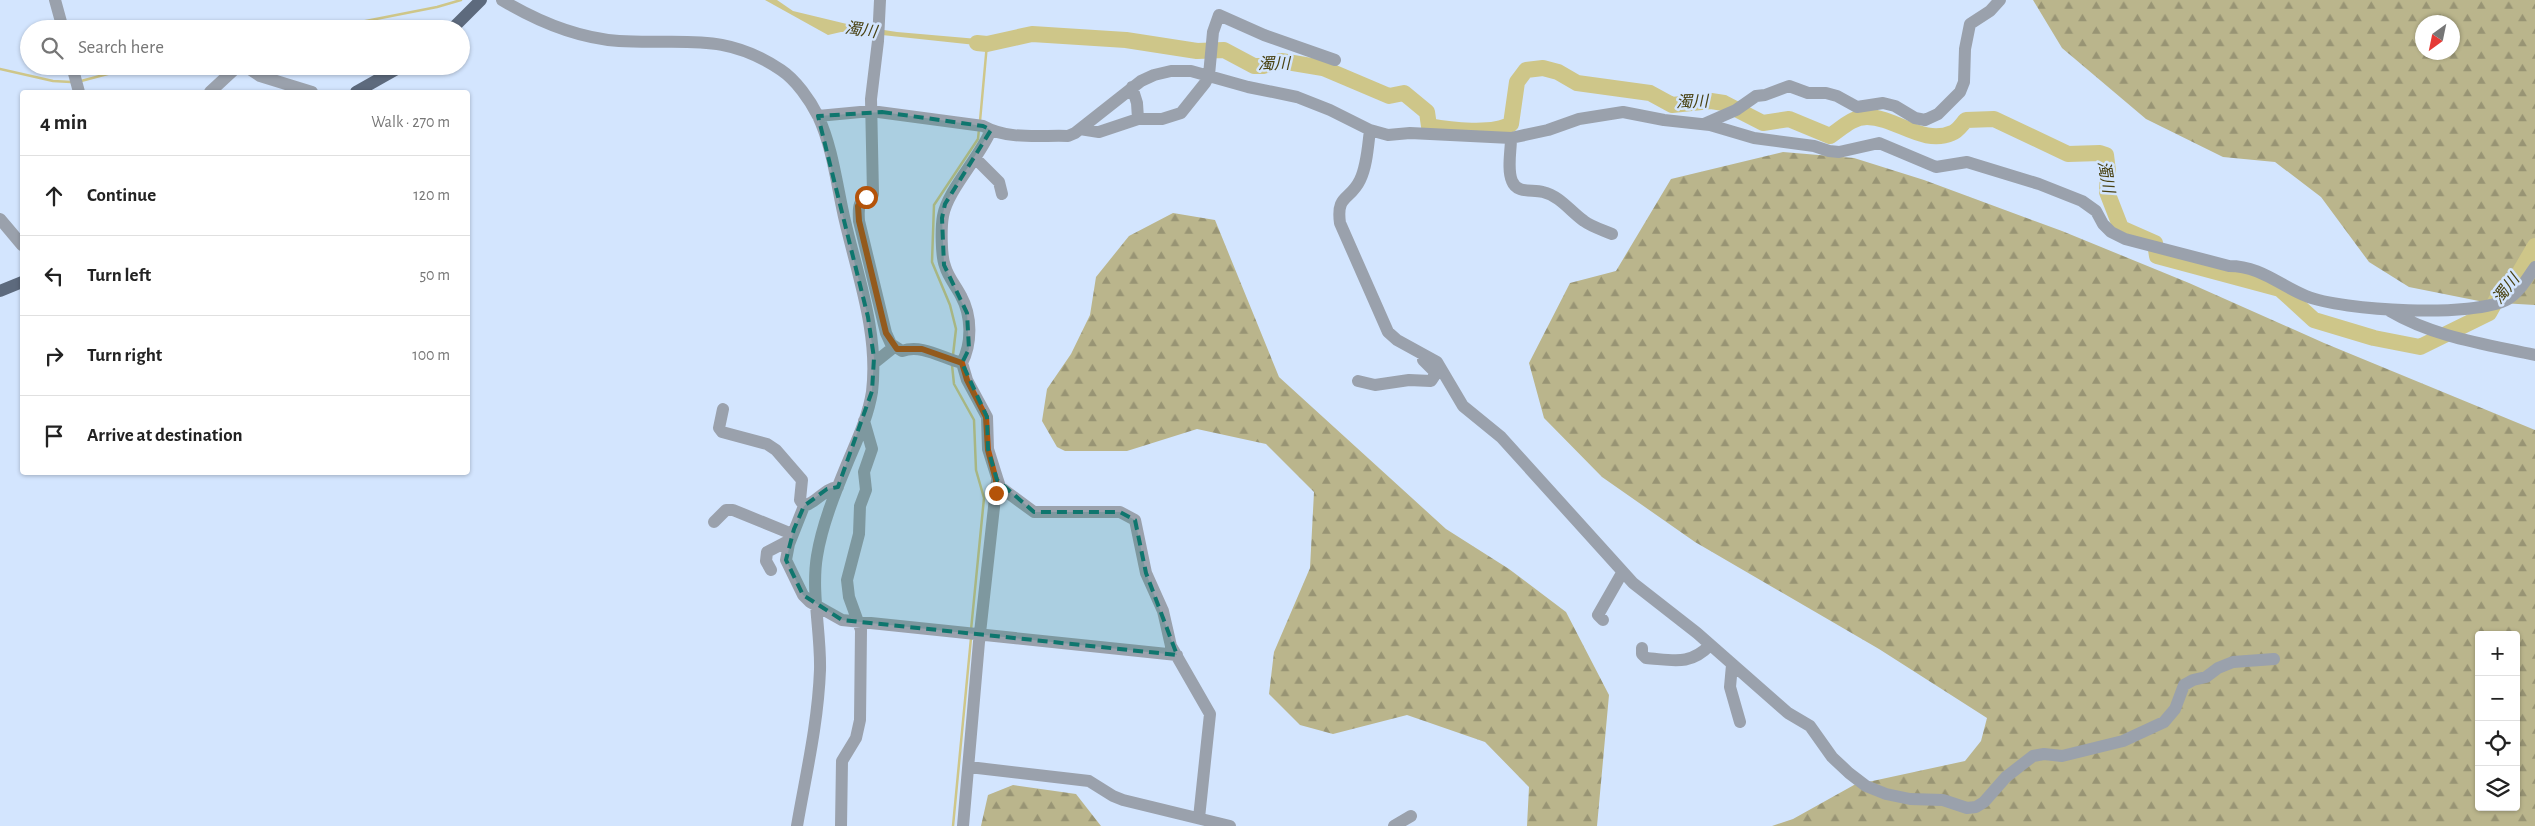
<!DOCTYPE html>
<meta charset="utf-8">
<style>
body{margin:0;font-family:"Alegreya Sans","Noto Sans JP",sans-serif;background:#f6f6f6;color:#222}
.controls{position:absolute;right:15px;bottom:15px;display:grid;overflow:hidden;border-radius:5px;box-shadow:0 1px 4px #0004}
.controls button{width:45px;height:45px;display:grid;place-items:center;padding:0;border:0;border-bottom:1px solid #e0e0e0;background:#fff;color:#222;font:25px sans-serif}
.compass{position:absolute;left:2415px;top:15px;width:45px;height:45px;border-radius:50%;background:#fff;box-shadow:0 1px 4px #0004;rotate:213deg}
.stop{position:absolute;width:15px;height:15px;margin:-11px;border:4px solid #b45309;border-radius:50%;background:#fff}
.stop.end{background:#b45309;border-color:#fff;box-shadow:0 1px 5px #0008}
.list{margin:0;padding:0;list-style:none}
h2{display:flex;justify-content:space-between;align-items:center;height:65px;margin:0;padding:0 20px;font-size:21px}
h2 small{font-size:16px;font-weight:400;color:#767676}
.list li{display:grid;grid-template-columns:32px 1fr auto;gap:15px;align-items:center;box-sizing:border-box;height:80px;padding:0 20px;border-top:1px solid #e0e0e0}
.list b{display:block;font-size:19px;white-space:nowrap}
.list em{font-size:16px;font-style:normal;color:#767676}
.icon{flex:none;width:28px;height:28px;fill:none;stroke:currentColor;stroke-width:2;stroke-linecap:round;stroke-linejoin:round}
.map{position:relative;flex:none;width:2535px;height:826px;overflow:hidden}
.search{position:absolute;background:#fff;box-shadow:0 1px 4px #0004;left:20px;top:20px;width:450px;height:55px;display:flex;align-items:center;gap:12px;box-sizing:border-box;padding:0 18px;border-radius:28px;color:#767676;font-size:19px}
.panel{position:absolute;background:#fff;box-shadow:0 1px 4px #0004;left:20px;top:90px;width:450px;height:385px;border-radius:5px}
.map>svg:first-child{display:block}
</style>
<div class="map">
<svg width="2535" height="826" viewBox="0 0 2535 826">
<defs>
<pattern id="forest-firs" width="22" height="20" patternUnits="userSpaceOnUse" patternTransform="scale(1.25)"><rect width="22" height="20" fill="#bab58c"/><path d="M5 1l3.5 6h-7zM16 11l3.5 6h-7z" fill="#989474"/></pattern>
</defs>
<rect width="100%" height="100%" fill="#d3e5fe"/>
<path fill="url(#forest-firs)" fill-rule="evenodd" d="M2033,0H2535V305L2484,302L2409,287L2369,262L2321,197L2275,162L2223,157L2146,119L2062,48ZM2422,22H2452V52H2422Z
M1783,152L1854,158L1924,180L2062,231L2189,283L2324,343L2535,430V826H1772L1793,819L1854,785L1965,761L1981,741L1987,718L1879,649L1695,542L1602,477L1544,418L1529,363L1570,283L1616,271L1671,179ZM2479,635H2516V807H2479Z
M1173,213L1215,220L1279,377L1446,529L1509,569L1566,612L1609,695L1597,826H1527L1529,787L1485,742L1407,715L1333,734L1300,725L1269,694L1274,652L1310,568L1314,492L1266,444L1197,429L1127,451H1065L1057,447L1042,421L1047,389L1071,354L1090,315L1096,277L1129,236Z
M1013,785L1076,794L1101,826H981L988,795Z"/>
<path fill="#cec689" d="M765,0H777L793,11L851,25L897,32L1001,41L985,46L854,32H841L828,35Z"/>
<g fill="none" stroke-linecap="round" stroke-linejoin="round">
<path stroke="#cec689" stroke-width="2.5" d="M325,29L437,7L461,0
M0,69L53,81L71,82
M81,81L138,66
M980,121L987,44
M953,355L956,329L950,305L932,262L934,205L978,139L979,129
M952,365L954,384L974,420L976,470L984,498L971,630
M953,826L971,638"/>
<path stroke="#cec689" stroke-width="16" d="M977,43L987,44L1032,34L1126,40L1197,51L1224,50L1254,66H1263L1281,61L1323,68L1389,96L1404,93L1427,112L1429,126C1450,130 1494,135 1511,124L1517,82L1526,70L1543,68L1558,72L1577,83L1650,93L1672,105L1711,101L1724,103L1763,123L1789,119L1830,136C1842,128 1852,117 1867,117C1896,117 1923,146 1952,133C1958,131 1962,124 1966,120L1994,119L2068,154L2100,153L2106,155L2108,171L2107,192L2121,228L2155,243L2157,256L2280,289L2314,320L2374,338L2420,347L2489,313L2503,288L2514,282L2535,246"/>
<path stroke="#9aa1ac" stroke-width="12" d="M55,0L63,29
M502,0C537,21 577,38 619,41C682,45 724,31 781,70C796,80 810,100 818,116C833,148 837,187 845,221C858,277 879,334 872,392C868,417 857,440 847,464C835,493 822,525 817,556C811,592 821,633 820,670C818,723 806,774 797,826
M880,0L878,41L871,99L873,194C858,200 858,206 859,221L886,333L891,344L902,351C922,344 942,358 962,363
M72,66L79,92
M245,66L260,76L312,92
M1132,87L1137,103L1138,119
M210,92L238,66
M818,116L871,111L983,126C1008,140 1040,135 1068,136L1075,133L1141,81L1154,75L1171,71H1191L1248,87L1297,97L1330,110L1370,130L1388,135L1410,133L1511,138L1548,130L1579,119L1623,112L1664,120L1710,125L1754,138L1814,146L1829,151L1839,152L1879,143L1936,167L1967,162L2039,184L2082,201L2096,211L2103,224L2111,232L2125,239L2229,266C2260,266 2279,285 2306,296C2342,311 2475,318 2508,299C2520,291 2527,279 2535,267
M1704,124L1736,110L1756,96L1765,95L1789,86L1808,93H1826L1837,96L1857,107L1883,103L1895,106L1915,118L1925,120L1938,114L1960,92L1964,82L1965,49L1970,24L1990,11L2000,0
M1080,129L1099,132L1138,119H1162L1181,113L1205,83L1209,75L1213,32L1219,15L1264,35L1335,60
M991,130C980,157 947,191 943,216C941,227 941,256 945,266C948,277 956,286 961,296C972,316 972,343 962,363L967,380L987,417L988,449L1000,487L1034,512H1120L1135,520L1146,573L1163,611L1171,646L1210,714L1199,818
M1370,130C1368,145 1367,166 1360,180C1350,201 1336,194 1340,223L1388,332L1397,340L1437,362L1463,406L1501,437L1633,583L1697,633L1788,713L1810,726L1832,757L1849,773L1866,786L1886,794L1910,799L1943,800L1967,808L1976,807L1984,802L2006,777L2033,756L2044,754L2062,756L2123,741L2164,722L2175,709L2184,685L2193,680L2206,677L2218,668L2233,662L2274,659
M1511,138C1511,151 1507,169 1512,181C1517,194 1532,189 1543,192C1560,196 1570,211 1584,221C1592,227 1603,230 1612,234
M976,159L999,182L1002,194
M0,219L22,245
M2390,311C2434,337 2485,344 2535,355
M874,363L894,347
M1358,381L1375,385L1409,380L1431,381L1435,375L1433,370L1423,360
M723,409L719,428L722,432L767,444L776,450L802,480L800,500L804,506
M838,487C823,489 818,502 804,506L789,544L786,560L803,595L810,602L842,620L1177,655
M714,522L726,510H733L792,534
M771,570L766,561L767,552L790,540
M1603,620L1598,615L1622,573
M1642,648V654L1646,658C1673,660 1690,666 1710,645
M1732,665L1730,687L1740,722
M969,767L1089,781L1113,796L1123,800L1230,826
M841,826L842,761L856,738L860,720L861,630L849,597L847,580L859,534L860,506L866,490L864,472L872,449L864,421
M963,826L979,642L997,480
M1394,826L1411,816"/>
<path stroke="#5d6a7d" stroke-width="12" d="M452,29L481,0
M356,92L402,66
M0,291L22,282"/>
</g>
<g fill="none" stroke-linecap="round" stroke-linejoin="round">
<path stroke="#b45309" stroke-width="6" d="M866,197L858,206L859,221L886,333L897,349H922L962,363L967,380L986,417L988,450L996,480V493"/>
</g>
<path fill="#0f766e" fill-opacity="0.2" stroke="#0f766e" stroke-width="4" stroke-dasharray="10 6" stroke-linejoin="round" d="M882,112L983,126L991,130L945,204L942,218L944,265L967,313L969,349L962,363L987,417L988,449L997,480L1034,512H1120L1135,520L1146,573L1177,655L842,620L803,595L786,560L794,529L804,506L827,489L838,487L872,391L874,358L868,317L818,116Z"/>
<g text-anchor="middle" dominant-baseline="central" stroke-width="5" stroke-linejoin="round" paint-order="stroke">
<g font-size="16" font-style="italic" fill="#494213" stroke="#d3e5fe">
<text transform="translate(861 30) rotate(8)">濁川</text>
<text transform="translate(1274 64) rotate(-1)">濁川</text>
<text transform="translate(1692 102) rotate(-2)">濁川</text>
<text transform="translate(2106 177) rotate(80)">濁川</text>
<text transform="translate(2506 289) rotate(-52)">濁川</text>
</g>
</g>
</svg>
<div class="controls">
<button>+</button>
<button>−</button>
<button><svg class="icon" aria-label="locate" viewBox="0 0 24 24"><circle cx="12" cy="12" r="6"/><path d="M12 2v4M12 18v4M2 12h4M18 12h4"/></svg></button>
<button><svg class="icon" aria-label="layers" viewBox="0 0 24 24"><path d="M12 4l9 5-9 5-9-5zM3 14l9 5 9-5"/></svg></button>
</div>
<svg class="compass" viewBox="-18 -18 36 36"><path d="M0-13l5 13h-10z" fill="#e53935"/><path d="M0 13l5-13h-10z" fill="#767676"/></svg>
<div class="stop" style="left:866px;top:197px"></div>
<div class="stop end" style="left:996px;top:493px"></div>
<div class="search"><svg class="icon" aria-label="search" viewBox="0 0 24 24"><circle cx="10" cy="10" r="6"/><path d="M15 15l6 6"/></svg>Search here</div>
<section class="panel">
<h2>4 min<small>Walk · 270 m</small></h2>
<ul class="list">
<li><svg class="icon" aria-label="ahead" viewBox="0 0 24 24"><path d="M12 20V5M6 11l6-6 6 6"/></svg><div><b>Continue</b></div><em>120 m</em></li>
<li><svg class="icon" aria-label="left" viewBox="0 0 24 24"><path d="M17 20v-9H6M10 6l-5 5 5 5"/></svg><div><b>Turn left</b></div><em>50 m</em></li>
<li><svg class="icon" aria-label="right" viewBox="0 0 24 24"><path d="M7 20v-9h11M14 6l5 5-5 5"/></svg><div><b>Turn right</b></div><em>100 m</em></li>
<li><svg class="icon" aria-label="arrive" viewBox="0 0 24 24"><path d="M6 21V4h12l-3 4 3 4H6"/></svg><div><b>Arrive at destination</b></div></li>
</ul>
</section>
</div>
